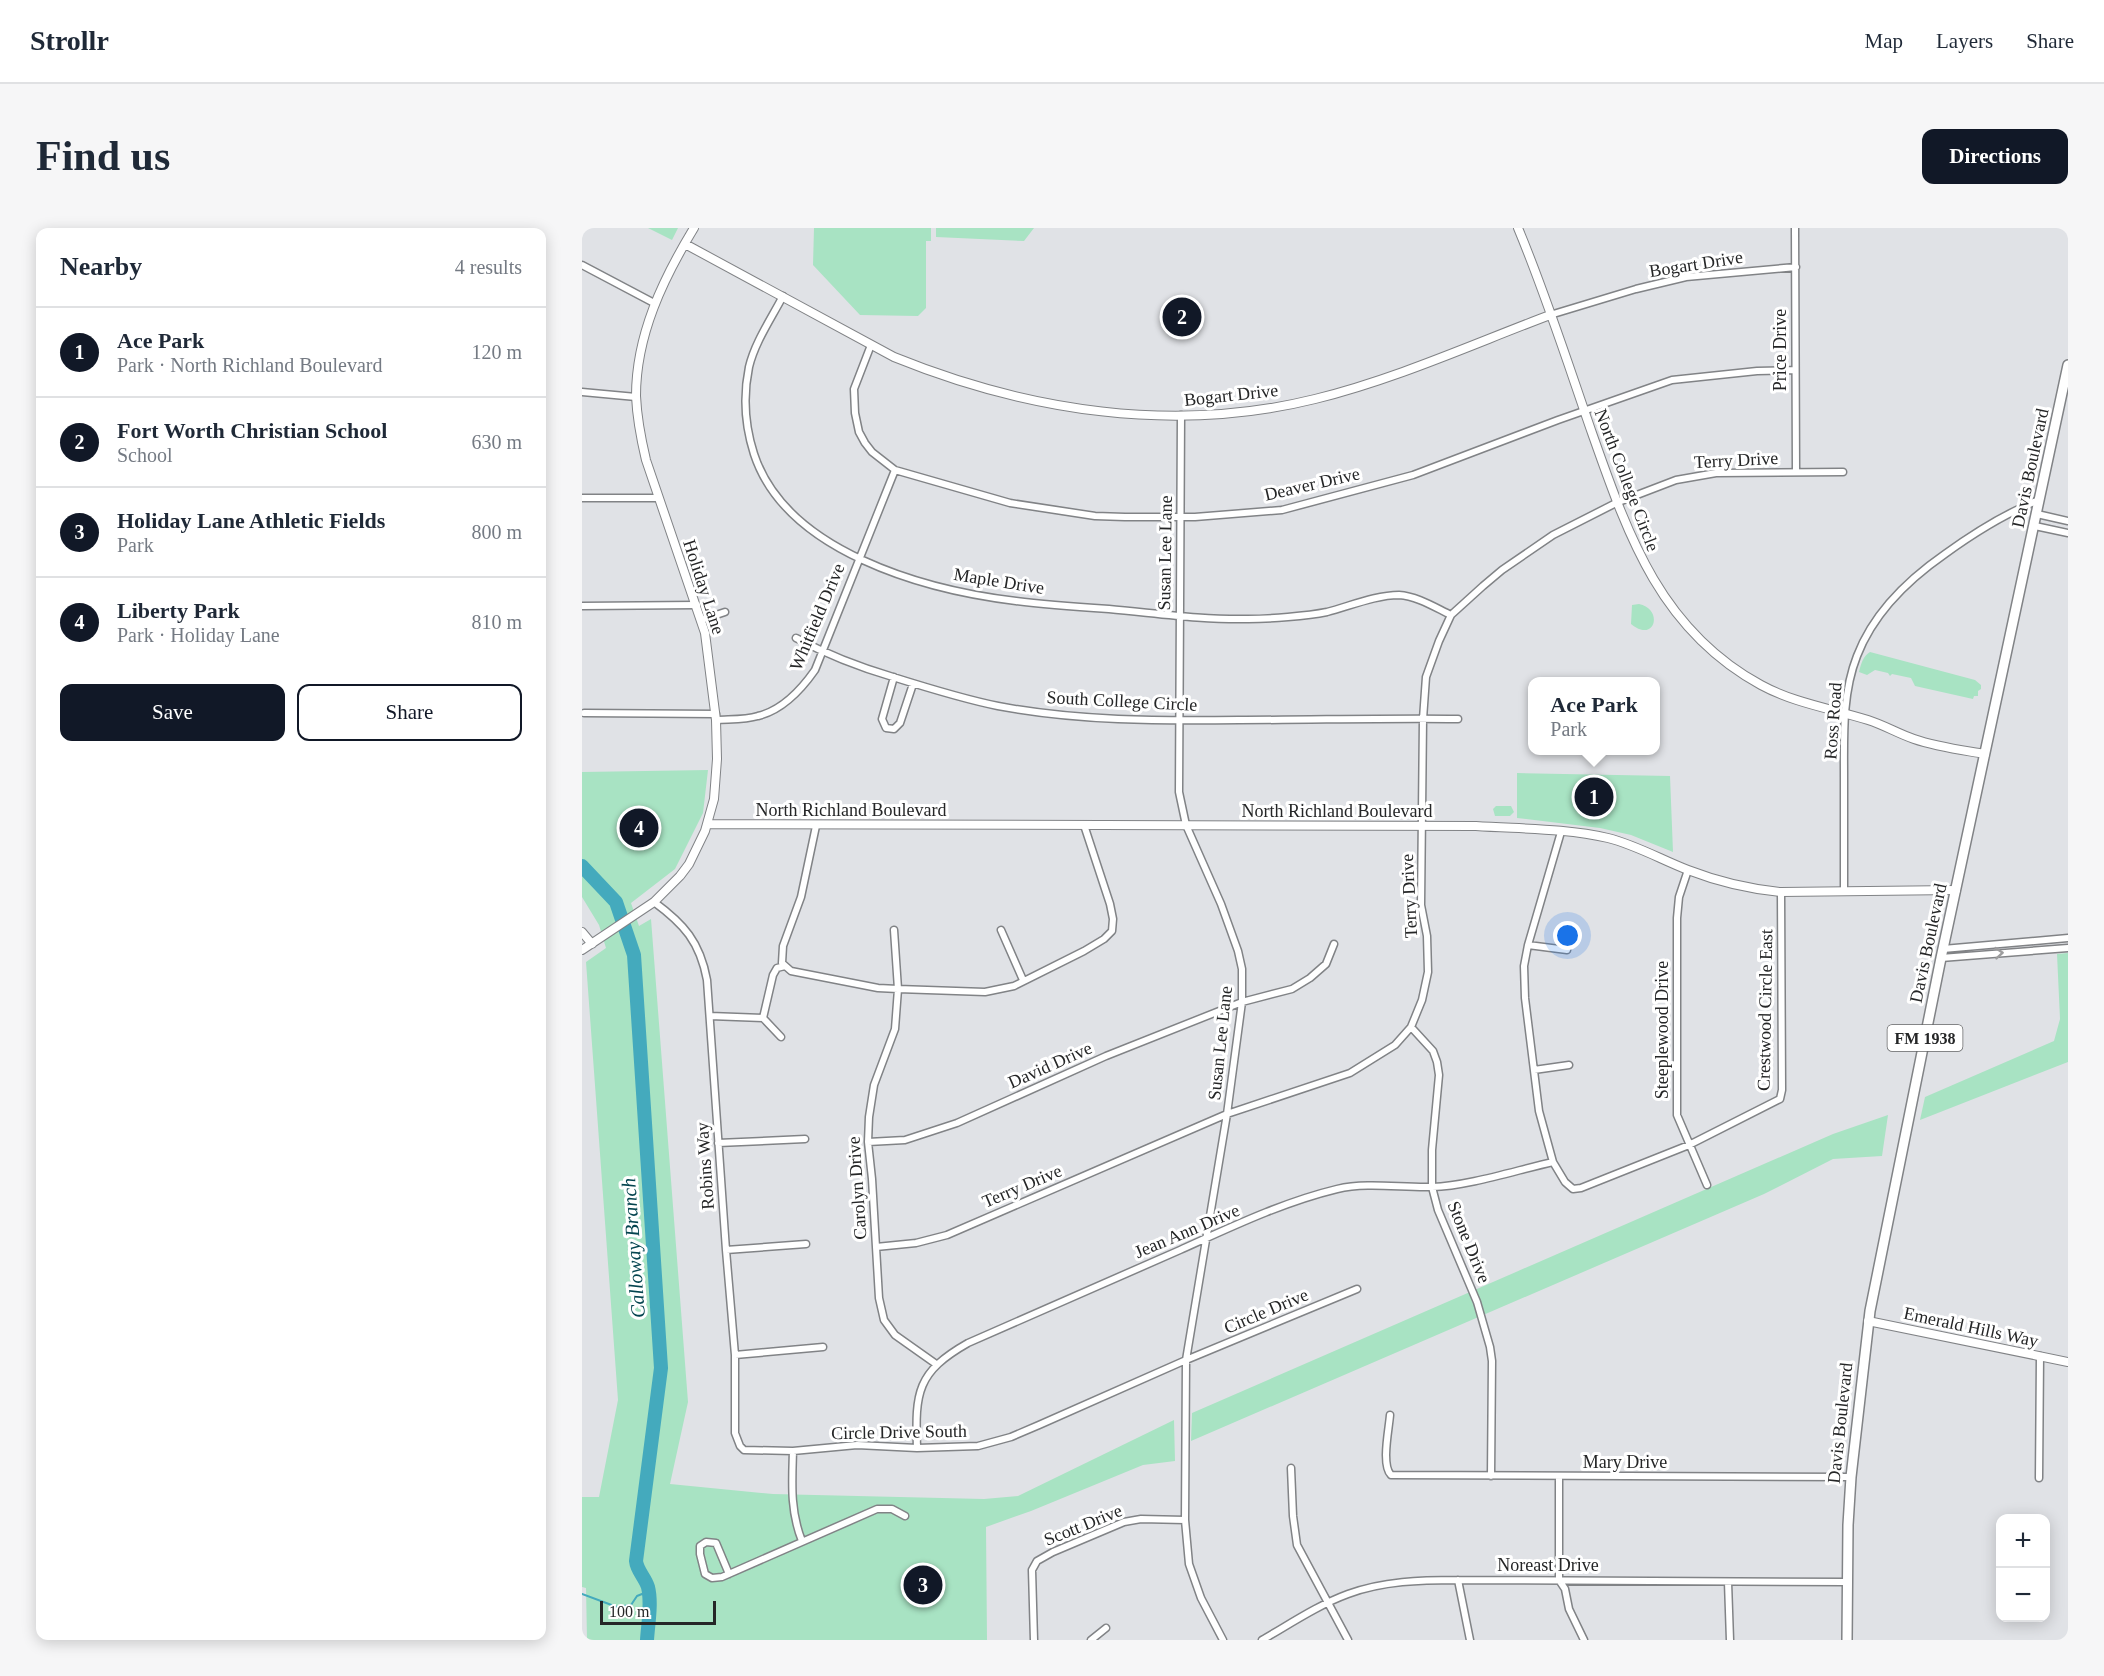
<!DOCTYPE html>
<meta charset="utf-8">
<style>
body{margin:0;font-family:"Times New Roman",serif;background:#f6f6f7;color:#1f2937}
.controls{position:absolute;right:18px;bottom:18px;display:grid;overflow:hidden;border-radius:12px;box-shadow:0 3px 15px #0003}
.controls button{width:54px;height:54px;display:grid;place-items:center;padding:0;border:0;border-bottom:2px solid #e0e1e3;background:#fff;color:#1f2937;font:30px sans-serif}
.scale{position:absolute;left:18px;bottom:15px;width:116px;box-sizing:border-box;padding-left:6px;border:3px solid #252627;border-top:0;font-size:16px;line-height:21px;white-space:nowrap;color:#252627;-webkit-text-stroke:4px #fff;paint-order:stroke}
.you{position:absolute;left:986px;top:708px;width:21px;height:21px;margin:-15px;border:4px solid #fff;border-radius:50%;background:#1a73e8;box-shadow:0 0 0 9px #1a73e833}
.badge{display:grid;place-items:center;width:39px;height:39px;border-radius:50%;background:#111827;color:#fff;font-size:20px;font-weight:700}
.pin{position:absolute;translate:-50% -50%;border:3px solid #fff;box-shadow:0 2px 6px #0006}
.popup{position:absolute;left:946px;top:449px;width:132px;height:78px;box-sizing:border-box;display:grid;place-content:center;border-radius:12px;background:#fff;filter:drop-shadow(0 2px 4px #0005);font-size:20px;white-space:nowrap;color:#747a83}
.popup b{font-size:22px;color:#1f2937}
.popup::after{content:'';position:absolute;left:50%;top:100%;margin-left:-12px;border:12px solid transparent;border-top-color:#fff}
.list{margin:0;padding:0;list-style:none}
h2{display:flex;justify-content:space-between;align-items:center;height:78px;margin:0;padding:0 24px;font-size:26px}
h2 small{font-size:20px;font-weight:400;color:#747a83}
.list li{display:grid;grid-template-columns:39px 1fr auto;gap:18px;align-items:center;box-sizing:border-box;height:90px;padding:0 24px;border-top:2px solid #e0e1e3}
.list b{display:block;font-size:22px;white-space:nowrap}
.list p{margin:0;font-size:20px;white-space:nowrap;color:#747a83}
.list em{font-size:20px;font-style:normal;color:#747a83}
.actions{display:flex;gap:12px;padding:18px 24px}
.actions a{flex:1;padding:14px 0;border:2px solid #111827;border-radius:12px;text-align:center;font-size:21px;color:#111827}
.actions .main{background:#111827;color:#fff}
.map{position:relative;flex:none;width:1486px;height:1412px;overflow:hidden;border-radius:12px}
header{display:flex;align-items:center;gap:36px;box-sizing:border-box;height:84px;padding:0 30px;background:#fff;border-bottom:2px solid #e0e1e3}
header strong{font-size:28px}
nav{display:flex;gap:33px;margin-inline-start:auto;font-size:21px}
.intro{display:flex;align-items:center;justify-content:space-between;box-sizing:border-box;height:144px;padding:0 36px}
h1{margin:0;font-size:42px}
.button{padding:15px 27px;border-radius:12px;background:#111827;color:#fff;font-size:21px;font-weight:700}
main{display:flex;gap:36px;padding:0 36px}
aside{flex:1;background:#fff;border-radius:12px;box-shadow:0 3px 15px #0003}
.map>svg:first-child{display:block}
</style>
<header>
<strong>Strollr</strong>
<nav><a>Map</a><a>Layers</a><a>Share</a></nav>
</header>
<div class="intro"><h1>Find us</h1><a class="button">Directions</a></div>
<main>
<aside>
<h2>Nearby<small>4 results</small></h2>
<ul class="list">
<li><span class="badge">1</span><div><b>Ace Park</b><p>Park · North Richland Boulevard</p></div><em>120 m</em></li>
<li><span class="badge">2</span><div><b>Fort Worth Christian School</b><p>School</p></div><em>630 m</em></li>
<li><span class="badge">3</span><div><b>Holiday Lane Athletic Fields</b><p>Park</p></div><em>800 m</em></li>
<li><span class="badge">4</span><div><b>Liberty Park</b><p>Park · Holiday Lane</p></div><em>810 m</em></li>
</ul>
<div class="actions"><a class="main">Save</a><a>Share</a></div>
</aside>
<div class="map">
<svg width="1486" height="1412" viewBox="0 0 1486 1412">
<rect width="100%" height="100%" fill="#e0e2e6"/>
<path fill="#a8e3c3" d="M66,0H96L90,12Z
M232,0H349V13H344V80L336,88L278,87L231,37Z
M354,0H452L442,13L354,9Z
M1057,376C1082,381 1073,416 1049,396L1050,377Z
M1288,424L1393,452L1399,457V461L1396,463V468H1392L1391,471L1333,458L1329,450L1310,446L1308,448L1306,445L1293,442L1285,447L1277,444C1279,436 1281,428 1288,424Z
M126,542L121,585L93,641L49,675L57,698L69,691L106,1174L88,1256L191,1266L402,1271L436,1268L592,1192L593,1233L561,1237L449,1283L404,1299L405,1412H5L4,1360L0,1359V1269H17L36,1172L4,734L24,720L17,697L0,669V544Z
M935,545L1088,548L1091,624L1049,607L1018,600L935,590Z
M914,578H929L932,584L928,588H913L911,581Z
M1486,725V834L1338,892L1343,869L1472,813L1478,791L1475,726Z
M1306,887L1300,928L1251,931L1182,966L609,1213L610,1185L1251,906Z"/>
<g fill="none" stroke-linecap="round" stroke-linejoin="round">
<path stroke="#44aabd" stroke-width="2" d="M0,1366L35,1379L49,1377L55,1368L60,1366L67,1370"/>
<path stroke="#44aabd" stroke-width="14" d="M0,638L34,674L52,727L79,1140L54,1333C55,1343 63,1349 66,1359C70,1375 66,1396 65,1412"/>
<g stroke="#818386" stroke-width="9">
<path id="minor" d="M1213,0L1214,244
M0,37L72,75
M201,68C189,91 173,114 167,139C161,168 163,198 172,226C204,324 343,362 434,373C465,377 496,379 527,381C573,385 620,392 666,391C687,391 725,388 745,384C768,378 794,367 817,367C835,368 854,380 869,387
M968,87L1054,61L1104,49L1214,39
M289,117L272,161L273,185L277,204L283,215L290,224L313,242L428,275L513,288L543,289H613L700,282L831,247L976,192L1090,152L1175,143L1213,142
M0,164L54,169
M599,187L597,564L604,597L639,676L656,723L660,741V774L645,886L604,1132L603,1292L607,1336L619,1370L641,1412
M0,270H76
M1455,286L1486,293
M1453,298L1486,305
M0,378L115,377
M119,392L143,384
M214,410C246,427 277,439 311,449C346,460 381,471 416,478C495,493 577,493 657,492C730,492 803,490 876,491
M312,449L300,491L304,500L312,501L318,495L331,456
M2,485L134,486
M134,492C148,491 163,492 176,488C201,482 219,462 233,442L313,242
M234,598L219,669L201,718L200,735L209,743L296,760L316,761L403,764L432,758L502,723L522,711L530,703L531,691L528,676L502,597
M979,604L946,717L942,738L943,770L957,883L971,934L983,954L991,961L999,960L1107,917L1198,871L1200,862L1199,664
M1106,642L1097,669L1095,690V887L1125,957
M1262,663C1262,625 1262,587 1262,549C1262,509 1260,466 1275,428C1291,386 1327,351 1363,326C1392,305 1424,285 1457,272
M72,674C102,696 118,714 125,752L144,1022L153,1127V1205L158,1218L162,1222L211,1223L275,1217L335,1220L396,1218L429,1209L457,1197L604,1132L775,1061
M312,702L316,761L313,801L292,857L287,889L286,914L290,951L297,1070L302,1092L313,1107L354,1136
M419,702L441,752
M946,717L985,722
M1361,721L1486,710
M1359,730L1486,720
M128,788L181,790L199,809
M181,790L191,747L195,740L203,738
M829,799L851,823L855,834L857,847L850,922V959L856,982L895,1074L908,1119L910,1133L909,1248
M952,842L987,837
M286,914L323,912L375,895L524,828L660,774L710,761L728,750L744,736L752,716
M136,915L223,911
M294,1019L334,1015L365,1007L645,886L768,845L813,817L829,799L840,772L846,744L845,708L839,677L841,491L844,449L857,413L869,387L901,358L920,342L971,307L1034,275L1094,252L1134,245L1261,244
M144,1022L224,1016
M153,1127L241,1119
M808,1187C807,1201 799,1237 809,1247L1269,1249
M335,1220C333,1164 335,1144 386,1115C456,1084 527,1053 598,1022C649,999 701,974 755,961C786,954 819,960 850,959C886,958 935,942 971,934
M211,1223C210,1255 208,1283 220,1313
M709,1240L711,1288L715,1317L766,1412
M977,1249V1352L983,1361L987,1381L1002,1412
M1457,1250L1458,1128
M147,1346L134,1315L124,1314L118,1318V1326L123,1346L130,1350L140,1349L295,1281H310L323,1288
M876,1352L888,1412
M1146,1354L1148,1412
M452,1412L450,1342L455,1333L471,1324L542,1294L559,1291L603,1292
M509,1412L524,1400
M680,1412C708,1396 736,1377 766,1366C801,1353 839,1352 876,1352L1265,1354"/>
</g>
<g stroke="#818386" stroke-width="10">
<path id="tertiary" d="M936,0C964,67 986,136 1010,205C1046,307 1078,402 1179,457C1212,475 1251,481 1286,492C1302,497 1317,506 1332,511C1355,519 1380,522 1403,526
M103,16L312,129C445,183 592,206 733,171C814,151 891,116 968,87
M126,596L894,598C937,601 984,600 1026,610C1054,617 1080,632 1106,642C1137,654 1167,661 1199,664L1374,662
M0,704L10,716
M0,722L72,674L98,648L107,636L123,603L132,571L135,531L134,492L123,405L64,232C59,211 55,190 54,168C54,107 81,51 112,0
M1286,1093L1486,1134"/>
</g>
<g stroke="#818386" stroke-width="12">
<path id="primary" d="M1265,1412L1266,1297L1269,1249L1288,1083L1359,730L1486,137"/>
</g>
<use href="#minor" stroke="#fff" stroke-width="6"/>
<use href="#tertiary" stroke="#fff" stroke-width="8"/>
<use href="#primary" stroke="#fff" stroke-width="9"/>
</g>
<defs><path id="oneway-chevron" d="M-2-3.5L2.5 0L-2 3.5" fill="none" stroke-width="1.6" stroke-linecap="round" stroke-linejoin="round" transform="scale(1.5)"/></defs>
<use stroke="#9d9d9e" href="#oneway-chevron" transform="translate(1417 725) rotate(-5)"/>
<g text-anchor="middle" dominant-baseline="central" stroke-width="6" stroke-linejoin="round" paint-order="stroke">
<rect fill="#fff" stroke="#666768" stroke-width="1.5" x="1305.5" y="797" width="75" height="26" rx="4.5"/>
<g font-size="16" font-weight="bold" fill="#252627">
<text x="1343" y="810">FM 1938</text>
</g>
<g font-size="18" fill="#252627" stroke="#fff">
<text transform="translate(1114 36) rotate(-9)">Bogart Drive</text>
<text transform="translate(1198 122) rotate(-90)">Price Drive</text>
<text transform="translate(649 167) rotate(-6)">Bogart Drive</text>
<text transform="translate(1154 232) rotate(-3)">Terry Drive</text>
<text transform="translate(1448 240) rotate(-78)">Davis Boulevard</text>
<text transform="translate(1045 252) rotate(69)">North College Circle</text>
<text transform="translate(730 256) rotate(-13)">Deaver Drive</text>
<text transform="translate(583 325) rotate(-89)">Susan Lee Lane</text>
<text transform="translate(417 353) rotate(9)">Maple Drive</text>
<text transform="translate(122 359) rotate(72)">Holiday Lane</text>
<text transform="translate(235 389) rotate(-67)">Whitfield Drive</text>
<text transform="translate(540 473) rotate(3)">South College Circle</text>
<text transform="translate(1251 493) rotate(-86)">Ross Road</text>
<text x="269" y="582">North Richland Boulevard</text>
<text x="755" y="583">North Richland Boulevard</text>
<text transform="translate(827 668) rotate(-93)">Terry Drive</text>
<text transform="translate(1346 715) rotate(-78)">Davis Boulevard</text>
<text transform="translate(1183 782) rotate(-89)">Crestwood Circle East</text>
<text transform="translate(1080 802) rotate(-90)">Steeplewood Drive</text>
<text transform="translate(638 815) rotate(-84)">Susan Lee Lane</text>
<text transform="translate(468 837) rotate(-24)">David Drive</text>
<text transform="translate(123 938) rotate(-94)">Robins Way</text>
<text transform="translate(440 958) rotate(-23)">Terry Drive</text>
<text transform="translate(275 960) rotate(-94)">Carolyn Drive</text>
<text transform="translate(605 1003) rotate(-23)">Jean Ann Drive</text>
<text transform="translate(887 1014) rotate(68)">Stone Drive</text>
<text transform="translate(684 1083) rotate(-23)">Circle Drive</text>
<text transform="translate(1389 1099) rotate(12)">Emerald Hills Way</text>
<text transform="translate(1258 1195) rotate(-84)">Davis Boulevard</text>
<text transform="translate(317 1204) rotate(-1)">Circle Drive South</text>
<text x="1043" y="1234">Mary Drive</text>
<text transform="translate(501 1297) rotate(-22)">Scott Drive</text>
<text x="966" y="1337">Noreast Drive</text>
</g>
<g font-size="20" font-style="italic" fill="#04444f" stroke="#fff">
<text transform="translate(51 1020) rotate(-94)">Calloway Branch</text>
</g>
</g>
</svg>
<div class="controls">
<button>+</button>
<button>−</button>
</div>
<div class="scale">100 m</div>
<div class="you"></div>
<div class="pin badge" style="left:1012px;top:569px">1</div>
<div class="popup"><b>Ace Park</b>Park</div>
<div class="pin badge" style="left:600px;top:89px">2</div>
<div class="pin badge" style="left:341px;top:1357px">3</div>
<div class="pin badge" style="left:57px;top:600px">4</div>
</div>
</main>
